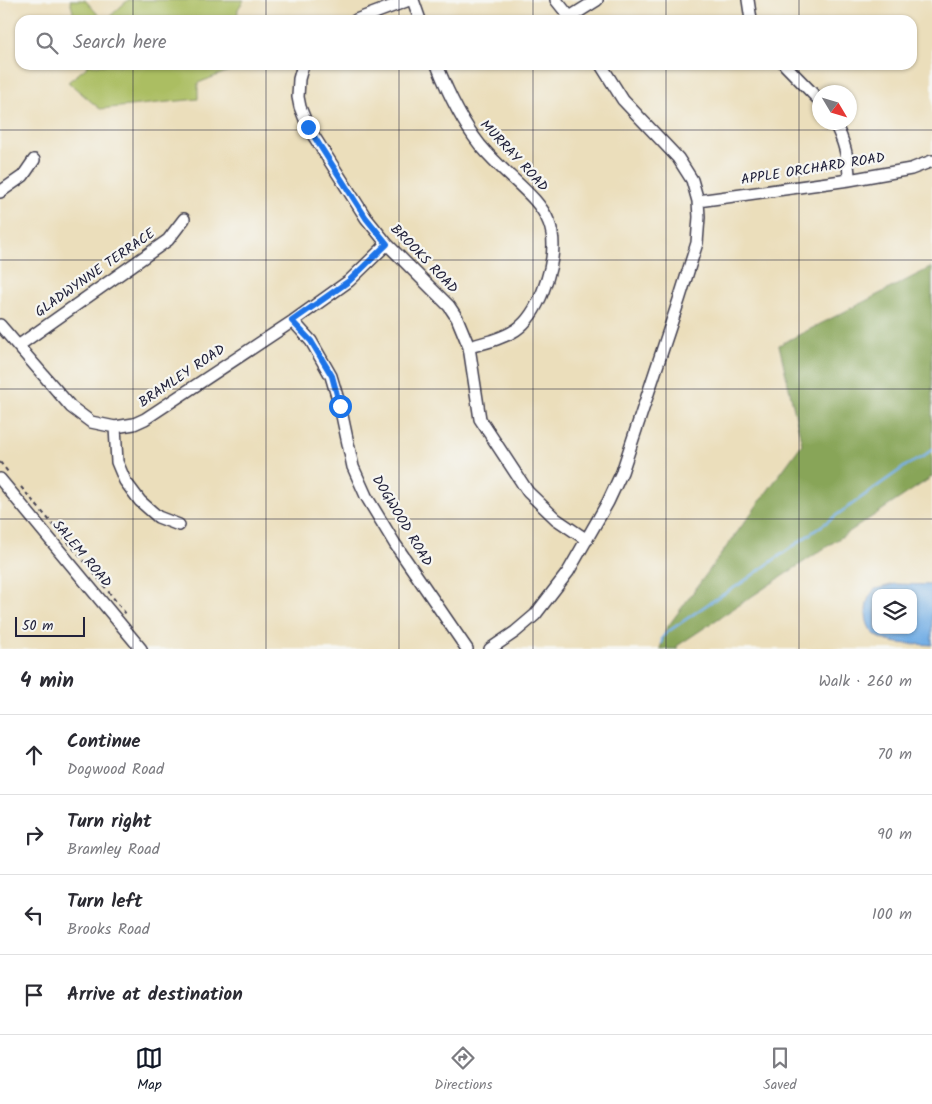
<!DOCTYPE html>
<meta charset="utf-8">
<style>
body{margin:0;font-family:Kalam,sans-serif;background:#f7f7f7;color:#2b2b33}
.controls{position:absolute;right:15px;bottom:15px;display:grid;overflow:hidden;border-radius:10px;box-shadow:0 1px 4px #0004}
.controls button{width:45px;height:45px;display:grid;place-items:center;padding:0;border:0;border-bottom:1px solid #e1e1e2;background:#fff;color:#2b2b33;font:25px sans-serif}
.compass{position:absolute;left:812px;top:85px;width:45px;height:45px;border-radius:50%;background:#fff;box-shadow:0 1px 4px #0004;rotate:128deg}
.scale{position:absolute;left:15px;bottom:12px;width:70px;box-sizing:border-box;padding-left:5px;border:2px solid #22223b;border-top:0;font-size:14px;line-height:18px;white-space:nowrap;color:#22223b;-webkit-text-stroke:4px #f6f6f2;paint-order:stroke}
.stop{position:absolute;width:15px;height:15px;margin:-11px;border:4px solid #1a73e8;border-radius:50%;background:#fff}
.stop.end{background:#1a73e8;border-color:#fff;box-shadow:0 1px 5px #0008}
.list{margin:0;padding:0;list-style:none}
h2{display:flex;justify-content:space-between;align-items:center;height:65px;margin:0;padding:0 20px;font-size:21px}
h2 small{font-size:16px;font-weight:400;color:#7c7c81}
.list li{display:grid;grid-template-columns:32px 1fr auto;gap:15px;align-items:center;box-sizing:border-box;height:80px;padding:0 20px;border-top:1px solid #e1e1e2}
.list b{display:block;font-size:19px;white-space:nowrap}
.list p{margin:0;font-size:16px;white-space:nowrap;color:#7c7c81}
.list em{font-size:16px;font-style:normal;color:#7c7c81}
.icon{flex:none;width:28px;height:28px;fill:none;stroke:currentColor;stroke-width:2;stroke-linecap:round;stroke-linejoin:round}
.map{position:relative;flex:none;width:932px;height:649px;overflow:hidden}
.search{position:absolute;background:#fff;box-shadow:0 1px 4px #0004;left:15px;right:15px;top:15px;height:55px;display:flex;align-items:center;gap:12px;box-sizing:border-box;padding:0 18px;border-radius:15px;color:#7c7c81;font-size:19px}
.sheet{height:385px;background:#fff}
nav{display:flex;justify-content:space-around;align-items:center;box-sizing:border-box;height:70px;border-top:1px solid #e1e1e2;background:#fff;font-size:14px;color:#7c7c81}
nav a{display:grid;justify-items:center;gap:2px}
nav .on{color:#111827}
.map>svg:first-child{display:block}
</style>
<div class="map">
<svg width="932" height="649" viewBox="0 0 932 649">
<rect width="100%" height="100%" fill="#f6f6f2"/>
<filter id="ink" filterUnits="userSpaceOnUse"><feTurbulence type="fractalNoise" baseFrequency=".02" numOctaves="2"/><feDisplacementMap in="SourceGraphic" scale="10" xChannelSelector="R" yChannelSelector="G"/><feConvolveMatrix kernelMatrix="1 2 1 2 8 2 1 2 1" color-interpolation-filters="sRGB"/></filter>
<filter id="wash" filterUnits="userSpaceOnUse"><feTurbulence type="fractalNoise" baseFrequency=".0096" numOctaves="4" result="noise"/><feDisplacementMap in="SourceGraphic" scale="20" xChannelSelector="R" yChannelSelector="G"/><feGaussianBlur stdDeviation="1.12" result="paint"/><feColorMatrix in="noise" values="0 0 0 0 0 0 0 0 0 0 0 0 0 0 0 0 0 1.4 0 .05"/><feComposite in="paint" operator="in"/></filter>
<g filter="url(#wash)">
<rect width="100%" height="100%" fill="#ebdebb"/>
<path fill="#abbe62" stroke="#66704e" d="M70,0H85L103,20H75Z
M128,0H244L238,9L237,20H106Z
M87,65H234V69L198,83V99L100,109L68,82L87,67Z"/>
<path fill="#88a558" stroke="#55644a" d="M932,267V477L677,646V649H660L666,629L802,444L779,345Z"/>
<path fill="#74afe5" stroke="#4b6890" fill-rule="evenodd" d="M895,584L932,585V645C908,643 867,648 866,614C866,604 868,596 875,589ZM876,593H913V630H876Z"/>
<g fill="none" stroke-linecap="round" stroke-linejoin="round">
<path stroke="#74afe5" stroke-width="2.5" d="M662,643V638L666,633L711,602L740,584L907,465L923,457L932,449"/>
</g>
</g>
<g filter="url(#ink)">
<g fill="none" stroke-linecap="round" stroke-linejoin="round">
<g stroke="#403e4e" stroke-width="14">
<path id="minor" d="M413,0L420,20
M556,0L572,20
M748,0L751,20
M570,17L597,0
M356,20L409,0
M303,65L299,79L298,97L300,107L308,127L366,218L387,244L449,306L457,318L469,347L480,419L528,492L556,519L587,540
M437,65C448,93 462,122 480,145C525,199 575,208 543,291C527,332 510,336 469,347
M785,65L820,101
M834,122C844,140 849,160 849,180
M0,192L23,176L34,160
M698,201L849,180L911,169L932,161
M293,321L311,341L331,376L340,406L353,467L366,496L395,544L467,649
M0,325L71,407L91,422L115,427L134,424L145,419L293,321L349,281L387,244
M18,346L168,240L184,219
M115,427L117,462L125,481L140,501L158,517L179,525
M0,479L141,649
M490,649L515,632L535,615L568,572L608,502L622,472L679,300L697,243L699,217L698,201L692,180L678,158L623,100L601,65"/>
</g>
<path stroke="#403e4e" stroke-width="2" stroke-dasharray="4 4" stroke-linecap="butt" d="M0,462L8,472
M21,487L90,568L126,614"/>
<use href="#minor" stroke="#fff" stroke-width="11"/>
</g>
</g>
<g fill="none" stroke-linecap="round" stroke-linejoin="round" filter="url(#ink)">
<path stroke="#1a73e8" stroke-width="6" d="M308,127L366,218L387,244L349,281L292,321L311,341L332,376L340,406"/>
</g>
<path fill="none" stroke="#22223b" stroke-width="1" stroke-opacity="0.55" d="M133,0V20M266,0V20M399,0V20M533,0V20M666,0V20M799,0V20M133,65V649M266,65V649M399,65V649M533,65V649M666,65V649M799,65V649M0,130H932M0,260H932M0,389H932M0,519H932"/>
<g text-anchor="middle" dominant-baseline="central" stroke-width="4.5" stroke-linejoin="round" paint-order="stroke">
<g font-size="14" fill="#22223b" stroke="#f6f6f2">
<text transform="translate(514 156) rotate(47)">MURRAY ROAD</text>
<text transform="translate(813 169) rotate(-9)">APPLE ORCHARD ROAD</text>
<text transform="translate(424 259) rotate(46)">BROOKS ROAD</text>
<text transform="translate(95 273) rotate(-35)">GLADWYNNE TERRACE</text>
<text transform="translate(182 376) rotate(-34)">BRAMLEY ROAD</text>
<text transform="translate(402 521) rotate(59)">DOGWOOD ROAD</text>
<text transform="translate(82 554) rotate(50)">SALEM ROAD</text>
</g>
</g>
</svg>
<div class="controls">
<button><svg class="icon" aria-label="layers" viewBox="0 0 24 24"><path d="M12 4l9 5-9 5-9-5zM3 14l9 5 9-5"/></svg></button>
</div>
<svg class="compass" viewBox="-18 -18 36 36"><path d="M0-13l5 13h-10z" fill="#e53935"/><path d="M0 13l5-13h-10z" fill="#7c7c81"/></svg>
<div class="scale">50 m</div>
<div class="stop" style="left:340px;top:406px"></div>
<div class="stop end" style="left:308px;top:127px"></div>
<div class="search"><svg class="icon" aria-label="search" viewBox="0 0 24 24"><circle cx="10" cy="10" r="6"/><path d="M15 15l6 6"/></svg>Search here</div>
</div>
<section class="sheet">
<h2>4 min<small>Walk · 260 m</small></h2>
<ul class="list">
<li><svg class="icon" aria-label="ahead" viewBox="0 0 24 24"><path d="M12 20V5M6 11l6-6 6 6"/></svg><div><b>Continue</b><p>Dogwood Road</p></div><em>70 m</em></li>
<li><svg class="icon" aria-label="right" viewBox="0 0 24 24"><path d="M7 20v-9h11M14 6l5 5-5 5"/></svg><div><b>Turn right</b><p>Bramley Road</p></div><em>90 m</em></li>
<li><svg class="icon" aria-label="left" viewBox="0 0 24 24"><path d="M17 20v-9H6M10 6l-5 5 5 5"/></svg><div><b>Turn left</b><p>Brooks Road</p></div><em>100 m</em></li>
<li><svg class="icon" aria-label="arrive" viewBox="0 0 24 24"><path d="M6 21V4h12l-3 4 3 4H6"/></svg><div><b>Arrive at destination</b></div></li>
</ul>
</section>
<nav>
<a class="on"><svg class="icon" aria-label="map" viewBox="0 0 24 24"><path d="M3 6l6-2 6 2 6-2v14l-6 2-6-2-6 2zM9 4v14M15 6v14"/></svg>Map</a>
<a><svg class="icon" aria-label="directions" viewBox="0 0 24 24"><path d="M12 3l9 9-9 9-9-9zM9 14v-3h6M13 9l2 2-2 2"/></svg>Directions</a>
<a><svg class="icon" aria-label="saved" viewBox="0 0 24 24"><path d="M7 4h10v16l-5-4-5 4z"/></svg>Saved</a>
</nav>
